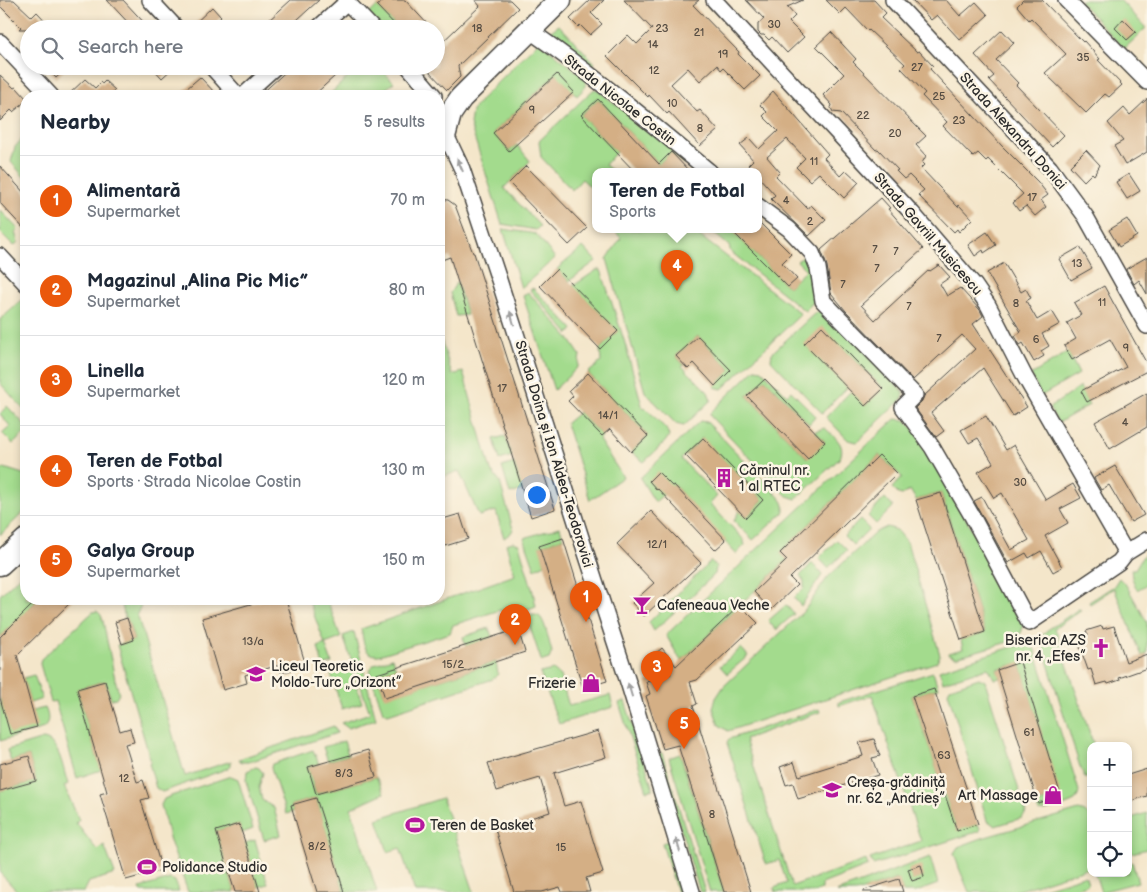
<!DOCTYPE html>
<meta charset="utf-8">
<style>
body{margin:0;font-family:"Balsamiq Sans",sans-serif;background:#f2f2f3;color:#1f2937}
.controls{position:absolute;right:15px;bottom:15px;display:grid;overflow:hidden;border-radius:10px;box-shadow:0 2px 8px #0003}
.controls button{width:45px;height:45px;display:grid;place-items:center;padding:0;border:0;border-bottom:1px solid #e0e1e3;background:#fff;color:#1f2937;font:25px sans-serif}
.you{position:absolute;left:536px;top:494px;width:18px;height:18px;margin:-12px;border:4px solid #fff;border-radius:50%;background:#1a73e8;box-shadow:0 0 0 8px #1a73e833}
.badge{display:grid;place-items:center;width:32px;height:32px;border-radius:50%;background:#ea580c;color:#fff;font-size:16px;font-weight:700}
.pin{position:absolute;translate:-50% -41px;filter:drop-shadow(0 1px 2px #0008)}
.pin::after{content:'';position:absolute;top:26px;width:18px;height:15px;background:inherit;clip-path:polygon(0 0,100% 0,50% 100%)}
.popup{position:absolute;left:592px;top:168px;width:170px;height:65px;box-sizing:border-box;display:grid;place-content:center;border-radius:10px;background:#fff;filter:drop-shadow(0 1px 4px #0005);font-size:16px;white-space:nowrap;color:#747a83}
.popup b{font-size:19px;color:#1f2937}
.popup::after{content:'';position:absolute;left:50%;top:100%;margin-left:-10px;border:10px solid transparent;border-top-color:#fff}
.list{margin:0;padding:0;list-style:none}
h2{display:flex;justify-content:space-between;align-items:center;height:65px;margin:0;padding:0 20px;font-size:21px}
h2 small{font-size:16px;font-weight:400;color:#747a83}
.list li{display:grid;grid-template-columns:32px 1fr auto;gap:15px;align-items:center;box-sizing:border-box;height:90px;padding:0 20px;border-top:1px solid #e0e1e3}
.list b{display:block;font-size:19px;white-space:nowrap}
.list p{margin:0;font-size:16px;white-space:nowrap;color:#747a83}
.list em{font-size:16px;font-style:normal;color:#747a83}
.icon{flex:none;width:28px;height:28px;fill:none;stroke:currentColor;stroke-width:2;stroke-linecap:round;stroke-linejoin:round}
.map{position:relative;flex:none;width:1147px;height:892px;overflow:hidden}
.search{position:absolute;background:#fff;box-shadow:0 2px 8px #0003;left:20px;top:20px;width:425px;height:55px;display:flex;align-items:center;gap:12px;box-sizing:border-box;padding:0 18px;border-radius:28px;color:#747a83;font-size:19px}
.panel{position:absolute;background:#fff;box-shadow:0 2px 8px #0003;left:20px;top:90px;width:425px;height:515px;border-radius:20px}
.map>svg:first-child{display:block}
</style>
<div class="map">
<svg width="1147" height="892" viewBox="0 0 1147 892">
<rect width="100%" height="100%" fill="#fcf5e5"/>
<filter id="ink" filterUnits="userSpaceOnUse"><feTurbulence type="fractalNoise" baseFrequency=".02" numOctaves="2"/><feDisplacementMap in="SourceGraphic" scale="10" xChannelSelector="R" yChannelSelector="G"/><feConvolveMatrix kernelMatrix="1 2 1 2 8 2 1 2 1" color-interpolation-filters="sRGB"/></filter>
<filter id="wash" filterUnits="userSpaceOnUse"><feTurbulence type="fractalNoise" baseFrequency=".0096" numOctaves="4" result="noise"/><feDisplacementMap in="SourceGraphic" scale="20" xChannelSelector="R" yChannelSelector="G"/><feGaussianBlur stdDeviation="1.12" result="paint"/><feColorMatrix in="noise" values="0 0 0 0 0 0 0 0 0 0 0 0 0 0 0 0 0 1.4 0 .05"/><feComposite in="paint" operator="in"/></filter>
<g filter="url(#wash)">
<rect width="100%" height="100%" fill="#f4e6ca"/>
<path fill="#a3db8d" stroke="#67835c" d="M1081,0H1120L1145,27V29L1124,49L1080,2Z
M377,6L399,29H382L369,14Z
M559,25L595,63L590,68L547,34Z
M539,41L586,79C586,87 583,90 577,96L556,74L493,133L509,151L517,145L530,161L504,188L540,226L536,230L502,224L470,124L472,111L482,98Z
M359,66H378L394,82L378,96H328Z
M596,89L688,161L684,165L671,152L659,164L598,99L581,115L616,152L605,165L614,172H596V192L582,179L572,190L541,157L539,141L593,90Z
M22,139L26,143V179L11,162L15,147Z
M0,210L18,229L15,232L18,242L14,246L0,232Z
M503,229L536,234L555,258L521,288Z
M614,230H692L799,312L800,315L722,389L714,387L731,370L698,336L676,356L684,365L682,366L708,392L711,400L684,426L676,424L645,392L607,259L621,238Z
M720,230H731L788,287L806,270L797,261L805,256L814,269L817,298L805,311L731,252L729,246L715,234Z
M583,247L596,261L569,281L557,269Z
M597,270H601L624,340L643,409L645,407L667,430L669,436L665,442L644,462L631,452L648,436L588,373L601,362L600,349L618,331L573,286Z
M457,282L467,315L456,316L450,293Z
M533,288L573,329L569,334L530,290Z
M528,292L568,337L580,355L578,367L554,390L523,296Z
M22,300L26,304V412L0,383V320Z
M820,311L842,325L903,392V398L857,442L848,440L826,417L851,391L865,406L883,388L822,327L847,388L822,413L771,360L772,353L814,314Z
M439,333L452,375L463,372L491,471L500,482L513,529L511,533L504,538L496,511L479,516L459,471L439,478Z
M1068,352L1079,374L1041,396L1031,375Z
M755,369L762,370L787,395L791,391L816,416L809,424L765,379L747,396L807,458L825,442L815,431L825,428C835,438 846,444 840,458L796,499L787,496L780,489L711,417L710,413Z
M1080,387L1089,405L1058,423L1049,408Z
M7,406L26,426V432L13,444L2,433L10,426L0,414Z
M579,412L602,436L599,440L623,477L590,500L566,423Z
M895,419L905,420L920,435L1024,624L1021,633L1008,642L956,657L948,654V653L963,649L961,640L985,632L941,493L916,500L910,490L902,495L898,494L892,488L902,477L879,455L780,553L787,560L681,661L666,635Z
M700,421L707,422L778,496C783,501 786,506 783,513L753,540L734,521L739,511L746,517L763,500L702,438L681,459L717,496L710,504L743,539L745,545L736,554L674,485L655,502L640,478Z
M505,436L512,456L500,460L494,439Z
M514,463L523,490L510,494L502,467Z
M4,468L26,475V510L0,535V472Z
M885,498L893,507L876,524L868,516Z
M860,520L869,529L853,545L844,536Z
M560,527L563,538L540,546L545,564L535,569L524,538Z
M887,527L897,530L907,542L940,655L937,662L728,731L719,725L713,708L716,698L724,686L804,611L828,577L876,532Z
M837,540L847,550L828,568L819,558Z
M513,542L519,544L533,592L536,606L528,609L505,614L500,610L453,625L450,633L379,655C363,656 364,642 361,629L515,575L506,544Z
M1147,553V584L1137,590L1132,578L1131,569H1135L1143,556Z
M711,561L716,566L715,574L654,631L649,622Z
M812,563L822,575L801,606L794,598L804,588V581L800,576Z
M26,570V599H38L0,637V595Z
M1119,578L1126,585L1147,622V654L1142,656L1114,588L1090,604L1089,602L1114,586Z
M123,599H144L137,614L185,776L231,761V765L229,768L162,792L156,788L149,763L151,762L117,645L134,640L127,618H125L121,601Z
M308,599H327L341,638L325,644L332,663L323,666L318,647L325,644Z
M786,605L794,614L776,630L768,621Z
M1079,609L1081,610L1055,628L1094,746H1091V780L1085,777L1080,767L1041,641L1042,636L1046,631Z
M97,611L101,615L103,621L115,679L119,693L116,698L111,699L105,681L77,689L101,770L77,778L55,701L51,702L40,664L41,659L93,612Z
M529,616C533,615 538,614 541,618C546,625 549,643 552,652L549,659L543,661L541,660L528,621Z
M489,628L492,637L466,646L463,637Z
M354,632L376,719L348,728L341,723L370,713L343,636Z
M1028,642L1035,650L1079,791L1078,796L1073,802L1063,806L1041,812L1038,810L1035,804L1060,796L1020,663L997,669L1000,678L994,679L990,670L987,668L943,682L939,670Z
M741,648L748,656L727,674L720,666Z
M392,658L396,668L377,674L385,697L496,662L498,674L493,679L388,714L383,712L370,673L371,667L375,664Z
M350,665L362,703L342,709L330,671Z
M553,670L560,676L569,706L610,695L613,707L559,724L540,673Z
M933,672L938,688L912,696L957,830L978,824L980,829V831L873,865L870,859L921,841L872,695L839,706V702Z
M34,675L42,699L30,703L23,678Z
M979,678L985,681L1026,813L1022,818L995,826L987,820L948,692L950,688Z
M0,698L32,711L45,708C49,716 49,722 44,728L0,741Z
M625,701L653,789L647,791L619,703Z
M819,709L820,712L745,739L792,886L866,860L868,866L822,884V889L814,892H775L774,888L787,883L779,860L766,864L727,743L729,739Z
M334,726L337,733L249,762H241L239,759Z
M43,739C60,741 63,770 68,784L64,786L79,820L76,823L97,850L104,845L115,874L89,882L84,892H18L0,873V791L36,781L29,756L11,761L7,750Z
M344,741L348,755L328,761L323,747Z
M313,750L319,764L308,767L316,794L376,777L384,793L351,808L377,892H344L316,798L291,805L293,812L286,814L271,768L272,764Z
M662,753L705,892H700L658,754Z
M680,754L724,892H710L669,758Z
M256,767L259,768L263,773L259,787L262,800L274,808L281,835L264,840L246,781L247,771Z
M231,776L238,779L253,829L242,833L239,824L216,831L235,892H188L170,841L161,805L164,799L171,796Z
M442,798L474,892H415L400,848L388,852L377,819Z
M1079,810L1085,812L1091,818V867L1013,892H969L959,868L954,853L958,847L982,838Z
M1147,813V849L1128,854V819Z
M255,840L268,884L258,887L245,843Z
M668,841L685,892H677L662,843Z
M930,857L938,884L916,892H903L898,879L856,892H836Z
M1132,862L1138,882L1101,892L1095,874L1128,873V863Z
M1083,876L1086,877L1088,884L1064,892H1032Z
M170,879L175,881L179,892H142L140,888Z"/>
<g id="blocks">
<path fill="#d4af85" d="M0,0H14L32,17L37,12L53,29H19L21,27L0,6Z
M107,0H123L150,29H134Z
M291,0H319L287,29H262L269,22L268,21Z
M384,0H405L432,29H399L377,6Z
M475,0H510L518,8L458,66L460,77L447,90L424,66H436V48L480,6Z
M590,0H604L591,13L602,24L590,35L580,25L578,27L570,19Z
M624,0H699L693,5L739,52L738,54L760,76L745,90L723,68L721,70L717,65L700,81L688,68L671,84L697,112L700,110L718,130L700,146L669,112L667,114L649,95L648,97L607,56L628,35L637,44L652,29Z
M746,0H803L787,7L795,16L789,22L804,37L787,53L772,37L769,40L764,35H761L758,32V24L764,19Z
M826,0H874L886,13L881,18L917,52L919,51L933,66L930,69L1002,146L1038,182L1048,195L1041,200L1046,207L1035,216L1026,206L1019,211L1013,203L1023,194L988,159L986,161L978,153L973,157L943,126L947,122L922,96L925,93L901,68L905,64L869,30L868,31L846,8L840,14Z
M912,0H946L960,16L976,2L988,15L960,40L937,15L931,20Z
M1023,0H1042L1083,42L1084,41L1100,59L1098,60L1122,85L1109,97L1105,94L1086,113L1045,73L1066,54L1031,18L1029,20L1017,6Z
M212,7L221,17L216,22L223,29H189Z
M1123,19L1136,32L1127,40L1115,28Z
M1002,30L1014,43L996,60L1018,83L1016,85L1064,135L1052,147L989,80L994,76L975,55Z
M831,32L856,59L853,62L926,136L916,145L926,156L922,163L924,165L921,168L958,207L959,205L972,219L959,232L957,229L954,232L918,195L924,190L909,175L904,179L896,171L898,170L878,149L876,150L841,113L833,112L831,108L832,105L823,95L844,74L816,46Z
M45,66H69L56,78Z
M151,66H175L162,78Z
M292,66H346L313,96H259Z
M557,74L574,92L509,151L493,133Z
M0,75L14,88L16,87L26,98V101L13,112L11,110L0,121Z
M200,77L218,96H178Z
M85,79L95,88L101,82L102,84L105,81L115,90L108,96H67Z
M773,91L828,154L824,158L840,176L846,170L859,182L844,198L819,173L810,181L796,167L805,158L787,139L767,157L780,172L776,176L808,209L811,205L826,220L809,236L771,199L775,195L758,176V172H754L748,165L753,160L740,145L749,138L759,149L778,131L763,116L767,112L760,105Z
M598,99L659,164L671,152L690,172H635L581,115Z
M1147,99V152L1125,165L1114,146L1123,141L1108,123L1124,108L1130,115Z
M1086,150L1100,165L1094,175L1092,173L1084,181L1070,166Z
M0,166L26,195V231L0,203Z
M526,166L587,228L569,245L509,183Z
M1129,174L1140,191L1127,199L1116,182Z
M881,198L890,208L888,209L923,249L861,305L875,320L929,270L930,271L939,265L950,277L940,284L947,296L960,288L980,310L983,316L973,324L1027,407L1013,416L983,368L931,413L944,431L936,437L915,408L922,401L924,396L975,349L962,335L913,380L846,311L831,293L827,266L821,250Z
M439,199L448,200L455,205L473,253H474L555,509L531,517L450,257L439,261Z
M1127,219L1137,236L1119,247L1109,230Z
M758,221L791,254L782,263L797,279L788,287L731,230H758Z
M987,232L996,245L984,253L983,250L975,256L968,245Z
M1080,247L1092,268L1071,280L1059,259Z
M1147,257V294L1139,280L1134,284L1126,269Z
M1004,263L1021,292L1026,289L1031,298L1026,301L1037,320L1052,311L1060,324L1042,334L1049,346L1041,351L1044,356L1034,362L1023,343L1020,345L1015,336L1021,332L987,273Z
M557,269L618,331L600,349L540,286Z
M1104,286L1147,364V371L1087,402L1081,391L1126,367L1110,339L1072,360L1064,346L1076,339L1067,323L1081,315L1074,303Z
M822,326L883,389L865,406L804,344Z
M698,336L731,370L715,386L694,363L688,369L676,356Z
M588,373L648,436L631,452L610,429L602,436L568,401L573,396L569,391Z
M765,379L825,442L808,459L747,396Z
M1147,393V427L1110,449L1095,422Z
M986,416L1006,450L1014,445L1046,500L1073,484L1081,498L1060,509L1068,523L1045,536L1062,567L1053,572L1041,551L1029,558L1026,553L1008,563L974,501L982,497L1011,550L1029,540L1002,493L994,498L978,472L993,463L978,438L969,443L961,430Z
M703,438L763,500L746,518L685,455Z
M879,455L897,473L790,578L797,585L771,610L754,592L787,560L780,553Z
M1115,466L1144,515L1131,522L1109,485L1101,490L1094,478Z
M658,472L672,486L674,485L726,540L715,550L658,489L657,490L649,481Z
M941,493L985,632L961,640L916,500Z
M651,511L701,563L644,616L632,603L654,583L617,544Z
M460,514L468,539L439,548V520Z
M563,538L607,681L583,688L539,546Z
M38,599H74L17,655L37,727L10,734L0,698V637Z
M268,599H286L306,666L281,673L279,665L245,675L247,683L223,690L202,618Z
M740,605L758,623L697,680L690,682L697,704L693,706L751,892H724L678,745L663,749L646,696L650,694L646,682L671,674L654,655L662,648L676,666Z
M127,618L134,640L122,644L115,622Z
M1102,626L1103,629L1114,626L1126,662L1147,654V668L1119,678L1120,680L1108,684L1107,682L1096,685L1091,669L1088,670L1077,639L1088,635L1086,631Z
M518,629L525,652L385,698L377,674Z
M1020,662L1061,796L1038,803L997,670Z
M105,681L120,731L130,728L134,742L125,744L137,782L143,780L149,798L141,800L162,870L126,880L100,794L107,792L77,689Z
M934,689L978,824L957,831L912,696Z
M598,731L606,757L554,773L564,806L581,801L603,873L586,878L590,892H562L560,887L542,892H514L495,829L550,812L540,778L497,791L488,763Z
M874,739L880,756L872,758L878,775L798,799L793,783L786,785L780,767L794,762L799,776L863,756L859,743Z
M368,750L376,777L316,794L308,767Z
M29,756L36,781L0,791V764Z
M1147,769V796L1128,802V775Z
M316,798L324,823L344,892H317L302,843L291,805Z
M239,824L244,839L260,892H235L216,831Z
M921,865L924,877L912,881L908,869Z
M899,879L903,892H864V890Z"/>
</g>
</g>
<g filter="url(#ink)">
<use href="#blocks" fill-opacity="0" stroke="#494743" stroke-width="1"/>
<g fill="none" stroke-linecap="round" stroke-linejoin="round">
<g stroke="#494743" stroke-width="18">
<path id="minor" d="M150,0L177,29
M345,0L373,29
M714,0L912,213L975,286L988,305L1025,377L1126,553
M893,0L1050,168L1086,217L1147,326
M1066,0L1147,82
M317,29L347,2
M529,30C592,74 651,123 710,172
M0,42L51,96
M211,66L238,96
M408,66L434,96
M243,96L276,66
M445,133L462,169L499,280L584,547L629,685L692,892
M758,206L789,229L812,253L818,268L823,301L915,395L903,407L932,447L972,516L1029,623L1119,562L1126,553L1147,540
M0,256L26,284"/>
</g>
<g stroke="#494743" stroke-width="25">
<path id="primary" d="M439,142L445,133L450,114L461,98L560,0
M0,564L26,540"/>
</g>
<use href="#minor" stroke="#fff" stroke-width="15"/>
<use href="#primary" stroke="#fff" stroke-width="22"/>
</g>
<defs><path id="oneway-solid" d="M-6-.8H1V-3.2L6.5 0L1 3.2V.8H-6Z" transform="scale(1.25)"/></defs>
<g fill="#a0a0a0">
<use href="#oneway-solid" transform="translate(460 165) rotate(-114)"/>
<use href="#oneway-solid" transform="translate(512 318) rotate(-107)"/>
<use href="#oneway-solid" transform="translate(630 690) rotate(-107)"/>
<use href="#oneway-solid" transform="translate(678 845) rotate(-107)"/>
</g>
</g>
<defs>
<g id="building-bare" transform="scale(1.5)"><path d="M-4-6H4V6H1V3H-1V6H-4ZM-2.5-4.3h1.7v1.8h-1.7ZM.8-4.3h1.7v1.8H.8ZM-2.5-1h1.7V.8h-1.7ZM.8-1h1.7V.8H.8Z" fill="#b5179e" stroke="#fcf5e5" stroke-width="2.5" paint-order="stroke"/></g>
<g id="bar-bare" transform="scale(1.5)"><path d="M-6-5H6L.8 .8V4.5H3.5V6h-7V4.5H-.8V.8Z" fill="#b5179e" stroke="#fcf5e5" stroke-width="2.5" paint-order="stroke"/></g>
<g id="church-bare" transform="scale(1.5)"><path d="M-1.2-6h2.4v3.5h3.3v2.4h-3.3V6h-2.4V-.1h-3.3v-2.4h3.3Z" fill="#b5179e" stroke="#fcf5e5" stroke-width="2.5" paint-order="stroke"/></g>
<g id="school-bare" transform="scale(1.5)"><path d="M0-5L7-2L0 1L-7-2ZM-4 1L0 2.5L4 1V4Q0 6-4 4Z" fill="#b5179e" stroke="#fcf5e5" stroke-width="2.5" paint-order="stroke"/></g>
<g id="shop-bare" transform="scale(1.5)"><path d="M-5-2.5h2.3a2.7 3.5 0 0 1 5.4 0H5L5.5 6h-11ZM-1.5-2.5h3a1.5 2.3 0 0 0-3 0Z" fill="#b5179e" stroke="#fcf5e5" stroke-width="2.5" paint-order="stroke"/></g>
<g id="stadium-bare" transform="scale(1.5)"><path d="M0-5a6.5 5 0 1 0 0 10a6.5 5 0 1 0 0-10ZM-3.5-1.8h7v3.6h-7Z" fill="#b5179e" stroke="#fcf5e5" stroke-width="2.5" paint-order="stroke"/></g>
</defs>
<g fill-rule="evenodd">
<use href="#building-bare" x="724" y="478"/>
<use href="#bar-bare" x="642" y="605"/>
<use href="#church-bare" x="1101" y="648"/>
<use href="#school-bare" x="256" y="674"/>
<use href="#shop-bare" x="591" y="683"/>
<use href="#school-bare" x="832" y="790"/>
<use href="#shop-bare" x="1053" y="795"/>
<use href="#stadium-bare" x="415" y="825"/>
<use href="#stadium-bare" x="147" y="867"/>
</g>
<g text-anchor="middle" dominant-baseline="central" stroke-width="5" stroke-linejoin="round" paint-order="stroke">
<g font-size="11" fill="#554c42">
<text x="774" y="24">30</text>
<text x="477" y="28">18</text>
<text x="662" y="28">23</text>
<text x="699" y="32">21</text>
<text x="653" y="44">14</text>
<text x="723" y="54">19</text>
<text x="1083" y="57">35</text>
<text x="917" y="67">27</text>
<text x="654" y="70">12</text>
<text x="939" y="96">25</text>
<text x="672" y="103">10</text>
<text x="532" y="110">9</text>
<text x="863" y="115">22</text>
<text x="959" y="120">23</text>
<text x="700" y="128">8</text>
<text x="895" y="133">20</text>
<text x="814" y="161">11</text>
<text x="1032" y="197">17</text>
<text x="786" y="200">4</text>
<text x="810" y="221">2</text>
<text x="875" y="249">7</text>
<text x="896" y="251">7</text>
<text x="1077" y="263">13</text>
<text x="877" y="268">7</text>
<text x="843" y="284">7</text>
<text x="1102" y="302">11</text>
<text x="1016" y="303">8</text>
<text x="909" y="306">7</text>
<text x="939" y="338">7</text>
<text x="1036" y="339">6</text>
<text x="1126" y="348">9</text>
<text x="502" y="388">17</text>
<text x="608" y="415">14/1</text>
<text x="1125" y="422">4</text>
<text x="1020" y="482">30</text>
<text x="657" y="544">12/1</text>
<text x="253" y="641">13/a</text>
<text x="453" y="664">15/2</text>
<text x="1029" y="732">61</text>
<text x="944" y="755">63</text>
<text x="344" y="773">8/3</text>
<text x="124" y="778">12</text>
<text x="712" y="814">8</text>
<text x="317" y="846">8/2</text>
<text x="561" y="847">15</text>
</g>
<g font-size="14" fill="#2b2b2b" stroke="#fcf5e5">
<text transform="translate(620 100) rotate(38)">Strada Nicolae Costin</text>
<text transform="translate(1013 131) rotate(48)">Strada Alexandru Donici</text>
<text transform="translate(928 234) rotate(49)">Strada Gavriil Musicescu</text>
<text transform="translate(554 454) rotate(73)">Strada Doina și Ion Aldea-Teodorovici</text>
</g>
<g font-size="14" fill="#2b2b2b" stroke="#fcf5e5" text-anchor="start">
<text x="739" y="470">Căminul nr.<tspan x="739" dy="16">1 al RTEC</tspan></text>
<text x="657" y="605">Cafeneaua Veche</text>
<text x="1086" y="640" text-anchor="end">Biserica AZS<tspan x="1086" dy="16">nr. 4 „Efes”</tspan></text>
<text x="271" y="666">Liceul Teoretic<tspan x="271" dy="16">Moldo-Turc „Orizont”</tspan></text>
<text x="576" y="683" text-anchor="end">Frizerie</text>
<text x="847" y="782">Creșa-grădiniță<tspan x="847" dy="16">nr. 62 „Andrieș”</tspan></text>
<text x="1038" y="795" text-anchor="end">Art Massage</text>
<text x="430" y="825">Teren de Basket</text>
<text x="162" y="867">Polidance Studio</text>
</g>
</g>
</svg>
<div class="controls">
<button>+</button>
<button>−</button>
<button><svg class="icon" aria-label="locate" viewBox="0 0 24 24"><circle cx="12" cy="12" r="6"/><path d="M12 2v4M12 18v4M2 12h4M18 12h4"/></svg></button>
</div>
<div class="you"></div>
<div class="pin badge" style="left:586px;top:622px">1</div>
<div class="pin badge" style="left:515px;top:645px">2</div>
<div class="pin badge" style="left:657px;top:692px">3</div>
<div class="pin badge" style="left:677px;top:291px">4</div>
<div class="popup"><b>Teren de Fotbal</b>Sports</div>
<div class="pin badge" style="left:684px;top:749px">5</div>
<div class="search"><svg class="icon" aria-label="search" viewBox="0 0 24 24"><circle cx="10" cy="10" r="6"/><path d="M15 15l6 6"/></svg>Search here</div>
<section class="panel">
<h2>Nearby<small>5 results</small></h2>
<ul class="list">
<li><span class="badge">1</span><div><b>Alimentară</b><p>Supermarket</p></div><em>70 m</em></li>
<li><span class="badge">2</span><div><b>Magazinul „Alina Pic Mic”</b><p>Supermarket</p></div><em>80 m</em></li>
<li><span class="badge">3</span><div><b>Linella</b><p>Supermarket</p></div><em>120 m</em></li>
<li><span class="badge">4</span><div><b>Teren de Fotbal</b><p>Sports · Strada Nicolae Costin</p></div><em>130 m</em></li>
<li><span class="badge">5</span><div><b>Galya Group</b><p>Supermarket</p></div><em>150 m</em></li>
</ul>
</section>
</div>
